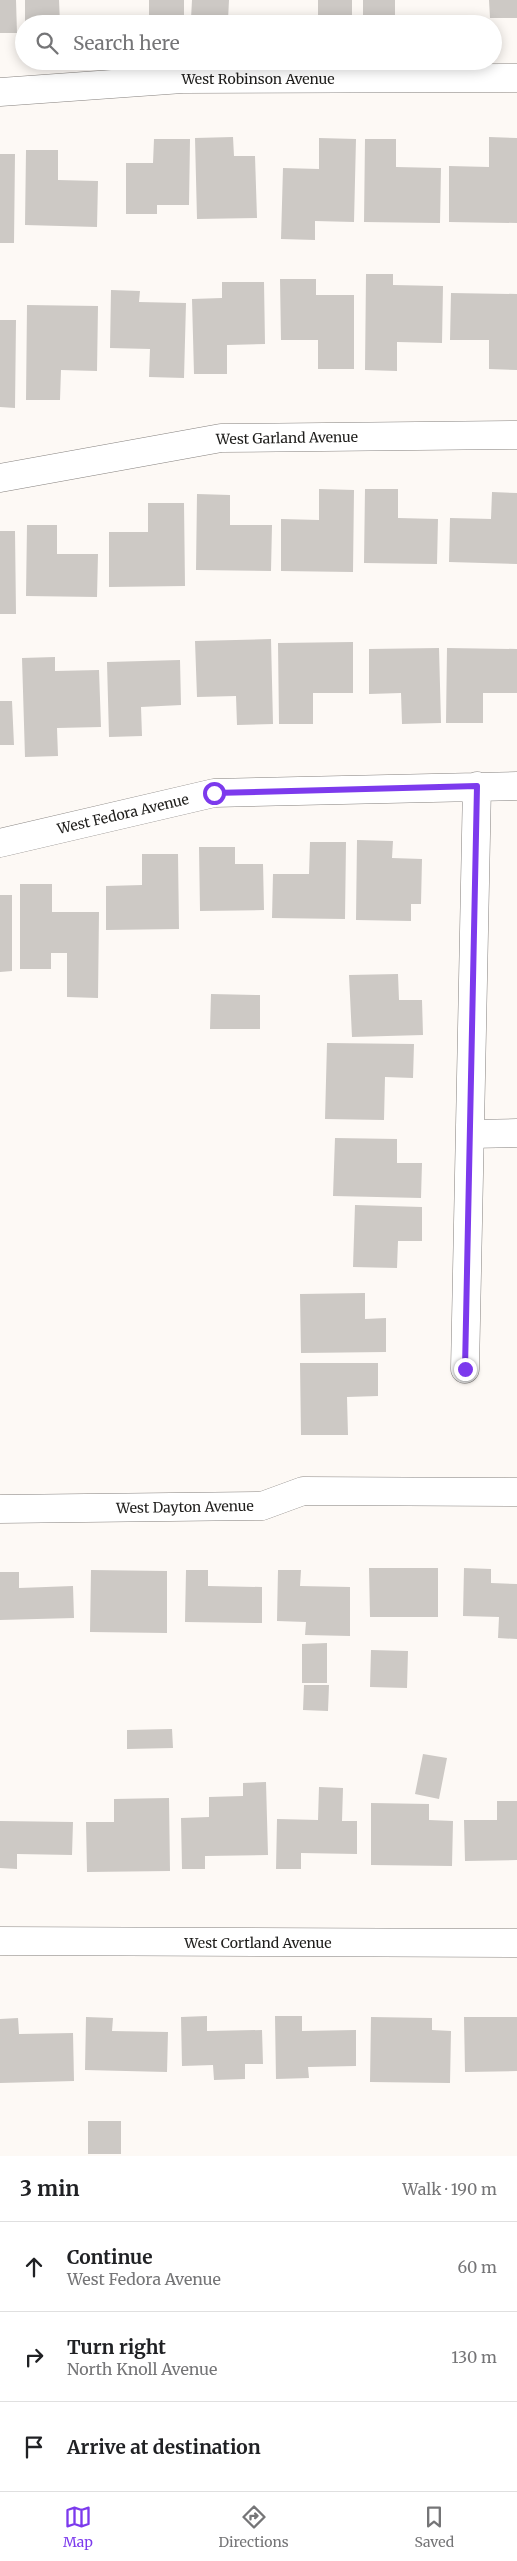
<!DOCTYPE html>
<meta charset="utf-8">
<style>
body{margin:0;font-family:Merriweather,serif;background:#f6f6f6;color:#202124}
.stop{position:absolute;width:15px;height:15px;margin:-11px;border:4px solid #7c3aed;border-radius:50%;background:#fff}
.stop.end{background:#7c3aed;border-color:#fff;box-shadow:0 1px 5px #0008}
.list{margin:0;padding:0;list-style:none}
h2{display:flex;justify-content:space-between;align-items:center;height:65px;margin:0;padding:0 20px;font-size:21px}
h2 small{font-size:16px;font-weight:400;color:#757577}
.list li{display:grid;grid-template-columns:32px 1fr auto;gap:15px;align-items:center;box-sizing:border-box;height:90px;padding:0 20px;border-top:1px solid #e0e0e0}
.list b{display:block;font-size:19px;white-space:nowrap}
.list p{margin:0;font-size:16px;white-space:nowrap;color:#757577}
.list em{font-size:16px;font-style:normal;color:#757577}
.icon{flex:none;width:28px;height:28px;fill:none;stroke:currentColor;stroke-width:2;stroke-linecap:round;stroke-linejoin:round}
.map{position:relative;flex:none;width:517px;height:2156px;overflow:hidden}
.search{position:absolute;background:#fff;box-shadow:0 2px 12px #0003;left:15px;right:15px;top:15px;height:55px;display:flex;align-items:center;gap:12px;box-sizing:border-box;padding:0 18px;border-radius:28px;color:#757577;font-size:19px}
.sheet{height:335px;background:#fff}
nav{display:flex;justify-content:space-around;align-items:center;box-sizing:border-box;height:70px;border-top:1px solid #e0e0e0;background:#fff;font-size:14px;color:#757577}
nav a{display:grid;justify-items:center;gap:2px}
nav .on{color:#7c3aed}
.map>svg:first-child{display:block}
</style>
<div class="map">
<svg width="517" height="2156" viewBox="0 0 517 2156">
<rect width="100%" height="100%" fill="#fdf9f5"/>
<path fill="#cdc9c5" d="M0,0H16L17,33H0Z
M25,0H59L60,24H25Z
M149,0H184V20H149Z
M192,0H229L228,20L191,19Z
M318,0H352V19L318,18Z
M363,0H395V20H363Z
M489,0H517V18H490Z
M233,137L234,156H255L257,218L197,219L195,138Z
M489,137L517,138V223L449,222V166L489,167Z
M319,138L356,139L354,222L315,221V240L281,239L283,168L319,169Z
M154,139H190L189,205H157V214H126V163H153Z
M365,139H396V167L441,168L440,223L364,222Z
M26,150H58V180L98,181L97,227L25,225Z
M0,154H15L14,243H0Z
M366,274H393V285L443,286L442,343L397,342V371L365,370Z
M280,279H316V295H354V369H318V340H281Z
M222,282H264L265,344L227,345V374H194L192,299L222,298Z
M111,290L140,291L139,302L186,303L184,378L149,377L150,349L110,348Z
M451,293L517,294V370L489,369V340H450Z
M27,305L98,306L97,371L61,370L60,400H26Z
M0,320H16L15,408L0,407Z
M319,489L354,490L353,572L281,571V519L319,520Z
M365,489H398V518L438,519L437,564L364,563Z
M492,492L517,493V564L449,562L450,518L491,519Z
M197,494L230,495V525H272L271,571L196,570Z
M148,503H184L185,586L109,587V532H148Z
M27,525H57V554H98L97,597L26,596Z
M0,531H15L16,614H0Z
M271,639L273,724L237,725L236,696L197,697L195,641Z
M353,642V693H313V724H279L278,643Z
M439,648L441,723L402,724L401,693L369,694V649Z
M447,648L517,649V693H483V723H446Z
M55,657V671L99,670L101,727L57,728L58,756L25,757L22,658Z
M180,660L181,705L141,707L142,736L109,737L107,662Z
M0,701H12L14,745H0Z
M357,840L393,841L392,858L422,859L421,904H411V921L356,920Z
M310,842H346L345,919L272,918L273,874H309Z
M199,847H235V864H263L264,910L200,911Z
M142,854H178L179,929L106,930V886L142,885Z
M20,884H52V912H99L98,998L67,997V953H51V969H20Z
M0,895H12V971L0,972Z
M398,974L399,1000H422L423,1035L352,1037L349,975Z
M211,994L260,995V1029H210Z
M327,1043L414,1044L413,1078L385,1077L384,1120L325,1119Z
M335,1138L397,1139V1163H422L421,1198L333,1196Z
M355,1205L422,1207V1241H398L397,1268L353,1267Z
M365,1293V1319L386,1318V1352L301,1353L300,1294Z
M300,1363H378V1396L347,1397L348,1435H301Z
M369,1568H438V1617H370Z
M464,1568L491,1569V1583L517,1584V1639L498,1638L499,1617L463,1616Z
M91,1570L167,1571V1633L90,1632Z
M186,1570H208V1586L262,1587V1623L185,1622Z
M278,1570H301L300,1586L350,1587V1636L305,1635L306,1622L277,1621Z
M0,1572H19V1588L73,1586L74,1618L0,1620Z
M327,1643V1683H302V1644Z
M371,1650L408,1651L407,1688L370,1687Z
M304,1685H329L328,1711L303,1710Z
M172,1729L173,1748L127,1749V1730Z
M423,1754L447,1758L439,1799L415,1794Z
M266,1782L268,1855L205,1856V1869H182L181,1818L209,1817V1797L243,1796V1783Z
M319,1787L343,1788L342,1821H357V1854L301,1853V1869H276L277,1819L318,1820Z
M169,1798L170,1871L87,1872L86,1822H114V1799Z
M497,1801H517V1860L465,1861L464,1820H497Z
M371,1803L429,1804V1820L453,1821L452,1866L371,1865Z
M0,1821L73,1822L72,1855L17,1854V1869L0,1868Z
M207,2016V2031L262,2030L263,2064H245V2079L214,2080L213,2065L182,2066L181,2017Z
M275,2016H302V2031L356,2030V2066L308,2067L309,2078L276,2079Z
M86,2017L113,2018L112,2031L168,2032L167,2072L85,2070Z
M371,2017L432,2018V2030L451,2031L450,2083L370,2082Z
M464,2017H517V2071L465,2072Z
M18,2018L19,2034L73,2033L74,2081L0,2083V2019Z
M88,2121H121V2154H88Z"/>
<g fill="none" stroke-linecap="round" stroke-linejoin="round">
<g stroke="#86827f" stroke-width="29">
<path id="minor" d="M0,92L182,79L517,78
M0,478L221,438L517,435
M0,843L214,793L517,786
M470,1134L517,1133
M465,1369L477,786
M0,1509L262,1506L303,1491L517,1492
M0,1941L517,1943"/>
</g>
<use href="#minor" stroke="#fff" stroke-width="28"/>
</g>
<g fill="none" stroke-linecap="round" stroke-linejoin="round">
<path stroke="#7c3aed" stroke-width="6" d="M214,793L477,786L465,1369"/>
</g>
<g text-anchor="middle" dominant-baseline="central" stroke-width="4" stroke-linejoin="round" paint-order="stroke">
<g font-size="14" fill="#1e1d1b" stroke="#fff">
<text x="258" y="79">West Robinson Avenue</text>
<text transform="translate(287 438) rotate(-1)">West Garland Avenue</text>
<text transform="translate(123 814) rotate(-13)">West Fedora Avenue</text>
<text transform="translate(185 1507) rotate(-1)">West Dayton Avenue</text>
<text x="258" y="1943">West Cortland Avenue</text>
</g>
</g>
</svg>
<div class="stop" style="left:214px;top:793px"></div>
<div class="stop end" style="left:465px;top:1369px"></div>
<div class="search"><svg class="icon" aria-label="search" viewBox="0 0 24 24"><circle cx="10" cy="10" r="6"/><path d="M15 15l6 6"/></svg>Search here</div>
</div>
<section class="sheet">
<h2>3 min<small>Walk · 190 m</small></h2>
<ul class="list">
<li><svg class="icon" aria-label="ahead" viewBox="0 0 24 24"><path d="M12 20V5M6 11l6-6 6 6"/></svg><div><b>Continue</b><p>West Fedora Avenue</p></div><em>60 m</em></li>
<li><svg class="icon" aria-label="right" viewBox="0 0 24 24"><path d="M7 20v-9h11M14 6l5 5-5 5"/></svg><div><b>Turn right</b><p>North Knoll Avenue</p></div><em>130 m</em></li>
<li><svg class="icon" aria-label="arrive" viewBox="0 0 24 24"><path d="M6 21V4h12l-3 4 3 4H6"/></svg><div><b>Arrive at destination</b></div></li>
</ul>
</section>
<nav>
<a class="on"><svg class="icon" aria-label="map" viewBox="0 0 24 24"><path d="M3 6l6-2 6 2 6-2v14l-6 2-6-2-6 2zM9 4v14M15 6v14"/></svg>Map</a>
<a><svg class="icon" aria-label="directions" viewBox="0 0 24 24"><path d="M12 3l9 9-9 9-9-9zM9 14v-3h6M13 9l2 2-2 2"/></svg>Directions</a>
<a><svg class="icon" aria-label="saved" viewBox="0 0 24 24"><path d="M7 4h10v16l-5-4-5 4z"/></svg>Saved</a>
</nav>
